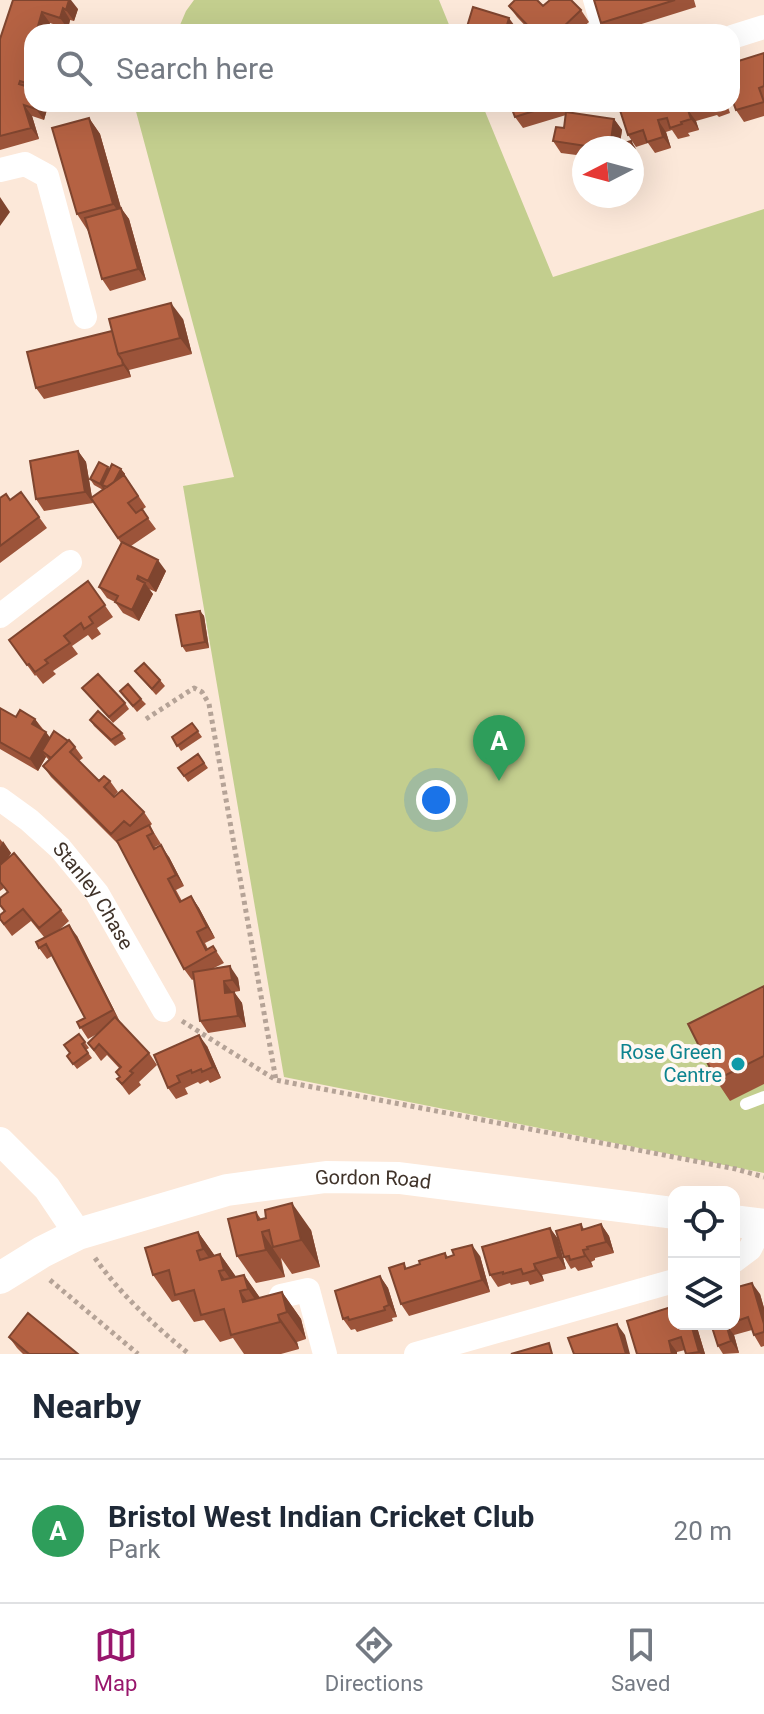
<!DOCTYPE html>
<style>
body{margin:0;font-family:Roboto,sans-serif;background:#f6f6f7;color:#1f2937}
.controls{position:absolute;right:24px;bottom:24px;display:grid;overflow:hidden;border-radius:16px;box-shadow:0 8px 32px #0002}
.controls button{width:72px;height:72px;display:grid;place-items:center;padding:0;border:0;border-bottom:2px solid #e0e1e3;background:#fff;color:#1f2937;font:40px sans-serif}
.compass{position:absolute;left:572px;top:136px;width:72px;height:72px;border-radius:50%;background:#fff;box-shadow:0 8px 32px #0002;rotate:264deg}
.you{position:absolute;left:436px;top:800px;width:28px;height:28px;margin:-20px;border:6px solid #fff;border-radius:50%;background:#1a73e8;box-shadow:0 0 0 12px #1a73e833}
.badge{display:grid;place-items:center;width:52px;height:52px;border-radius:50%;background:#98166c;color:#fff;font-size:26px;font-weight:700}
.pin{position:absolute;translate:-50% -66px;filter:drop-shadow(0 2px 4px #0008)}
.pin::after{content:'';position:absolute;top:42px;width:28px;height:24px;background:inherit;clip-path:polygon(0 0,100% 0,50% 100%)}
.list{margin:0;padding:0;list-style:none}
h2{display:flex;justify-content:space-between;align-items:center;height:104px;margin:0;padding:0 32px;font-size:34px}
h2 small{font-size:26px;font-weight:400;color:#747a83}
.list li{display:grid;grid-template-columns:52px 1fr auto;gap:24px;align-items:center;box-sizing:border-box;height:144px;padding:0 32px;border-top:2px solid #e0e1e3}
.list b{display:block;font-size:30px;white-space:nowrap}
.list p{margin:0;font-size:26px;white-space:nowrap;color:#747a83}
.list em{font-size:26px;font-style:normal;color:#747a83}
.icon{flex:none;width:44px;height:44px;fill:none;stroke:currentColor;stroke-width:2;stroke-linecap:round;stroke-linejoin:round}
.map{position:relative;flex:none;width:764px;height:1354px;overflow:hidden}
.search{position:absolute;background:#fff;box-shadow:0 8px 32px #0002;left:24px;right:24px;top:24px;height:88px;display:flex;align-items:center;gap:20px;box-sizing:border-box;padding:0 28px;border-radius:24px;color:#747a83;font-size:30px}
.sheet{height:248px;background:#fff}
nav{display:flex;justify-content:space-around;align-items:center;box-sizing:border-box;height:112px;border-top:2px solid #e0e1e3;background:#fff;font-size:22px;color:#747a83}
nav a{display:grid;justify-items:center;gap:4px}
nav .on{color:#98166c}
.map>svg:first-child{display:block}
</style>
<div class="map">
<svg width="764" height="1354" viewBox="0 0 764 1354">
<rect width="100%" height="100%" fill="#fce8d9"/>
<path fill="#c3ce8e" d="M194,0H439L452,32H177L186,11Z
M134,104H482L553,277L764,209V1173L284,1077L183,486L234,477Z"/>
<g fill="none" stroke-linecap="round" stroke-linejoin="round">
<path stroke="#b5a397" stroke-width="5" stroke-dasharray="4 4" stroke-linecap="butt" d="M146,719L194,688L202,692L209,704L276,1080
M182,1021L276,1080L736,1169L764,1177
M95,1258C120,1294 155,1326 189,1354
M50,1280L138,1354"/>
<path stroke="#fff" stroke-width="12" d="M589,0L598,32
M746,1104L764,1097"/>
<g stroke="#fff" stroke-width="24">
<path d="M732,37L764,27"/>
<path d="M0,170L25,164L47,176L85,317"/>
<path d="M0,616L70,562"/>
<path id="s1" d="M0,799L29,820L60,848L97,893L164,1010"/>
<path d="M734,1261L750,1249L762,1225"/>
<path d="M281,1296L308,1290L325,1354"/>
<path d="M416,1354L674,1281"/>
</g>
<path stroke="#fff" stroke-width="28" d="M0,1141L47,1188L78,1234"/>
<g stroke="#fff" stroke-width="32">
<path d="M734,1221L764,1225"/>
<path id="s2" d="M0,1278L42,1252L78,1234L227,1190L326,1177L399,1178L674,1213"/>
</g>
</g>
<path fill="#9c543a" d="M13,0L78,9L74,21L70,20L68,29L50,23L32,32V104L48,106L44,120L32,116L39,139L0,150V39Z
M594,0H694L696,7L616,32H608L601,23Z
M509,6H543L581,10L589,22L578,32H531L517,17Z
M764,53V116L744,122L736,110V94Z
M89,104H121L94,111Z
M510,104H564L566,113L614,119L622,130L620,144L635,147L641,171L632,173V148H584V156L561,153L553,141L564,128L566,115L523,128L515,117Z
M618,104H727L730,113L719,117L717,115L696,121L699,130L688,133L690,136L678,139L672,130L666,132L671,148L655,153L648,143L636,147L628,135Z
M89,118L100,134L121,208L129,219L146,280L110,291L102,279L88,231L77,214Z
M183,319L192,354L129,370L131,377L44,399L36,388Z
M78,451L86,462L92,498L103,490L94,485L90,479L110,469H121L125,474V476L146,507L142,510L156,529L131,546L166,571L156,592L149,589L153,594L139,621L123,613L115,602L107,598L99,587L121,543L92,501L93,503L44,511L36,499Z
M21,492L47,528L0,563V498L10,500Z
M88,581L113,617L97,628L101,634L92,640L88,635L72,646L78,654L53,671L56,674L43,684L36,675L35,676L9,640Z
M200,611L204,616L209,648L186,652L182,646Z
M135,671L160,680L165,686L156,695Z
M82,688L125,703L129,709L113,723Z
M120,691L141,699L146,704L137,712Z
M0,708L16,717L35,719L50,738L75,747L83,758L79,761L99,781H110L118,792L114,796L144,812L152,824L150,826L161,844L155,847L156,848L169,857L184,886L176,890L182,901L191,896L199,908L215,938L205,943L208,949L213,946L224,963L212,969L238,978L240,991L234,992L242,1003L246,1027L208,1033L200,1021L194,979L192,980L184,969L119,845L51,777L43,766L49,760L46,757L38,771L0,749Z
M90,720L122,733L126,739L115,746L94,726Z
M192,723L202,737L181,751L172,737Z
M198,754L208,768L188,782L178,768Z
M0,839L11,853L7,859L61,910L69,921L59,930L77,936L120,1022H119L149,1053L157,1065L139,1082L141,1085L129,1095L117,1079L119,1077L120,1069L107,1055L101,1061L88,1043L97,1034L88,1039L77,1022L85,1018L52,956L47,959L39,948L44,937L31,921L12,936L0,920L4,911L0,906L7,892L4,888L0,891Z
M764,986V1084L730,1101L716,1080Z
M79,1034L89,1048L86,1050L92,1058L77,1069L67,1056L70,1053Z
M207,1046L221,1078L210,1083L208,1080L200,1084L198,1082L185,1088L188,1094L176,1099L168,1088L154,1055Z
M256,1212L261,1219L311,1230L320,1267L292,1274L281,1258L285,1277L256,1283L237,1256Z
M581,1224L584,1229L601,1224L609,1236L614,1253L595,1258V1260L591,1262L593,1267L578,1271L575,1267L571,1269L564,1257Z
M550,1228L558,1239L566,1269L542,1275L544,1281L530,1285L528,1281L511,1285L510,1283L498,1287L490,1275Z
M198,1232L215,1256L220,1254L236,1277L244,1275L260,1298L282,1292L301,1319L306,1339L297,1342L299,1349L281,1354H244L233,1338L220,1342L204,1320L194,1322L179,1300L172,1302L153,1275Z
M445,1253L448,1257L480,1256L490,1292L409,1316L401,1304L404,1263L407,1269L420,1264Z
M380,1276L388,1288L397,1317L392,1318L393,1321L357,1332L355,1329L351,1330L343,1319Z
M734,1288L760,1294L764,1308V1346L761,1347L754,1335L752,1330L734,1335L739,1353L723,1354L718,1346L711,1324H734Z
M696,1324L705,1354H686L685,1350L677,1352V1354H637Z
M9,1337L78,1354H23L17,1348Z"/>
<path fill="#7f452f" d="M69,0H71L78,9L74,21L66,10Z
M63,8L70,20L68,29L60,18Z
M42,12L50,23L47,32L38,26Z
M509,18L517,29L516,32H505Z
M37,104H47L48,106L44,120L36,109Z
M24,105L32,116L39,139L31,128Z
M688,110L696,121L699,130L691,119Z
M89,118L100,134L121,208L129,219L146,280L138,269L124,220L113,204Z
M614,119L622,130L619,148H610Z
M658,120L666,132L671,148L663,137Z
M631,141L635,147L641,171L637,165Z
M0,197L10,212L0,226Z
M171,303L183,319L192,354L180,338Z
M122,360L129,370L131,377L123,365Z
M78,451L86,462L93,503L85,492Z
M108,467L112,473L102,485L105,488L104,490L100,484Z
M121,469L125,474L115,495L111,489Z
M158,560L166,571L156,592L148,581Z
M138,576L144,585L145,583L153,594L139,621L132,610Z
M200,611L204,616L209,648L205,642Z
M35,719L43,731L32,724Z
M46,732L54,743L42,751L46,757L38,771L30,759Z
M3,841L11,853L0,871V847Z
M161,845L169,857L184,886L176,875Z
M191,896L199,908L215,938L207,927Z
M69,925L77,936L120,1022L113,1010Z
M230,966L238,978L240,991L232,980Z
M224,981L232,992L225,993Z
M234,992L242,1003L246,1027L238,1016Z
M199,1035L207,1046L221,1078L213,1067Z
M292,1203L311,1230L320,1267L301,1240Z
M601,1224L609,1236L614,1253L606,1242Z
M550,1228L558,1239L566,1269L558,1257Z
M198,1232L217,1259L219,1271L238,1298L222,1280L219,1272L203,1249Z
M262,1232L280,1259L285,1277L266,1250Z
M472,1245L480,1256L490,1292L482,1280Z
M583,1250L591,1262L593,1267L585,1256Z
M220,1254L239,1281L240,1291L259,1318L262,1329L243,1302L241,1294L224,1270Z
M534,1264L542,1275L544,1281L536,1270Z
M244,1275L263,1302L266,1316L248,1289Z
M380,1276L388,1288L397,1317L389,1305Z
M752,1283L760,1294L764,1308V1324Z
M282,1292L301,1319L306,1339L287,1312Z
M278,1315L297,1342L299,1349L280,1322Z
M617,1324L625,1335L630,1354H626Z
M691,1324H696L705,1354H701L699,1352Z
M726,1324L734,1335L739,1353L731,1341Z
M669,1341L677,1352V1354H672Z"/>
<path fill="#b56243" stroke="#7f452f" stroke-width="2" d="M13,0H69L66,10L63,8L60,18L42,12L38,26L53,31V32H32V53L30,52L27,60L32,62V85L20,81L19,84L32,88V104H37L36,109L24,105L31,128L0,136V39Z
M515,0H537L543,6L550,0H571L581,10L558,32H534L509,6Z
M594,0H675L601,23Z
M473,7L509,18L505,32H473L466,30Z
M764,53V86L759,88L764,102L736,110L732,99V95L736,94L732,81V63Z
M510,104H556L515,117Z
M618,104H706L688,110L691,119L681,122L682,124L670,128L667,118L658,120L663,137L647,142L643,130L628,135Z
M566,112L614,119L610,148H585L586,146L553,141L556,127L564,128Z
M89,118L113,204L77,214L52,128Z
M631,141L637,165L632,166V148H619L618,145Z
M121,208L138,269L102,279L85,218Z
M171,303L180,338L118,354L109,319Z
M112,331L118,354L122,360L123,365L36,388L27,352Z
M78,451L85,492L36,499L30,461Z
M99,462L108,467L100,484L90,479Z
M112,464L121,469L114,482L107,487L102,485Z
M124,475L138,496L128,503L136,513L142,509L148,518L118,538L91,498Z
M21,492L39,517L0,546V498L6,494L10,500Z
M122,542L158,560L148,581L138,576L137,579L145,583L132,610L115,602L118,596L99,587Z
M88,581L105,605L89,617L93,623L84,629L81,623L64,636L70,643L45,660L48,663L35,672L29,664L27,665L9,640Z
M200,611L205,642L182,646L176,615Z
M144,663L160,680L152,689L135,671Z
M98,674L125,703L109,717L82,688Z
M128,684L141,699L133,706L120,691Z
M0,708L16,717L20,710L35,719L32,724L46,732L30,759L0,742Z
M98,711L122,733L111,740L90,720Z
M192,723L198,731L177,746L172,737Z
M54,731L68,741L51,758L42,751Z
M69,740L75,747L70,752L99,781L104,776L110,781L104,787L114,797L122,790L144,812L130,826L124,821L111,834L43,766Z
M198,754L204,763L184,776L178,768Z
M149,825L153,833L147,836L154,849L161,845L176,875L168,879L180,902L191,896L207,927L197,932L206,950L213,946L216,951L184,969L117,841Z
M14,853L61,910L39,928L23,909L4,924L0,919V915L5,911L0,905V898L8,892L0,882V865Z
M69,925L113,1010L80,1028L77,1022L85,1018L46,944L39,948L36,942Z
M230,966L232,980L224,981L225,993L234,992L238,1016L200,1021L193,972Z
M764,986V1056L716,1080L688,1024Z
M115,1017L149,1053L130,1071L133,1073L122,1084L117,1079L120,1077L116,1072L121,1067L99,1044L94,1050L88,1043Z
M79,1034L85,1042L82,1044L88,1053L73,1064L67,1056L70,1053L64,1045Z
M199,1035L213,1067L202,1072L201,1069L192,1073L191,1070L177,1076L180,1082L168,1088L154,1055Z
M292,1203L301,1240L273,1247L269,1230L262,1232L266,1250L237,1256L228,1219L256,1212L258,1220L266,1218L265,1210Z
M581,1224L582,1230L601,1224L606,1242L587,1247L588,1249L583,1250L585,1256L570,1260L569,1256L564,1257L556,1231Z
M550,1228L558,1257L534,1264L536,1270L523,1274L521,1269L503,1274V1272L490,1275L482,1247Z
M198,1232L203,1249L197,1251L200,1260L220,1254L224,1270L219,1271L222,1280L244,1275L248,1289L240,1291L243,1302L282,1292L287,1312L278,1315L280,1322L231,1335L224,1309L201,1315L194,1290L175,1295L169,1270L153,1275L145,1248Z
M472,1245L482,1280L401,1304L389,1268L404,1263L405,1269L420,1264L419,1261L445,1253L446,1258L454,1255L452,1250Z
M380,1276L389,1305L384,1307L385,1310L349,1320L348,1317L343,1319L335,1291Z
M752,1283L764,1324V1332L754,1335L748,1317L734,1322V1288Z
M674,1306V1324H691L699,1352L686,1354L681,1337L669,1341L672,1354H637L627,1321Z
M28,1313L78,1354H29L9,1337Z
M617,1324L626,1354H574L568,1338Z
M711,1324H726L731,1341L718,1346Z
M549,1343L552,1354H511Z"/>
<circle fill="#0f9aa8" stroke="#fff8f3" stroke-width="3" cx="738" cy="1064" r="8"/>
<g text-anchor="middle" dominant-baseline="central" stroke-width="8" stroke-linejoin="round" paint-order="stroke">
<g font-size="20" fill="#40332a" stroke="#fff8f3">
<text stroke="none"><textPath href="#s1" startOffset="136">Stanley Chase</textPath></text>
<text stroke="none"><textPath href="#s2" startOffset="392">Gordon Road</textPath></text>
</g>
<g font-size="20" fill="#0d838f" stroke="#fff8f3" text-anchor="end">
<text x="722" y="1052">Rose Green<tspan x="722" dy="23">Centre</tspan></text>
</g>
</g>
</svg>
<div class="controls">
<button><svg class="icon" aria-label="locate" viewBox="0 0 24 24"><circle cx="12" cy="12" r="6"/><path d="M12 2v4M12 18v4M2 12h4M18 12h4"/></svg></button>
<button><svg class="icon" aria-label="layers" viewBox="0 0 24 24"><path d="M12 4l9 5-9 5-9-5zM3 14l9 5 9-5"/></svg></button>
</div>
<svg class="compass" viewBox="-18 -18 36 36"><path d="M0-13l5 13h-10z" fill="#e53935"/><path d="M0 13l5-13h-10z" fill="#747a83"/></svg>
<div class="you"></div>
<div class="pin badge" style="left:499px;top:781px;background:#2e9e5b">A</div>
<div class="search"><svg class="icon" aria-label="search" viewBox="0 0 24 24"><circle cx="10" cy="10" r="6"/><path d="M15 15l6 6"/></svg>Search here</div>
</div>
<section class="sheet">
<h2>Nearby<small></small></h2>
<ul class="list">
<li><span class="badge" style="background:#2e9e5b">A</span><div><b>Bristol West Indian Cricket Club</b><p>Park</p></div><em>20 m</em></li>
</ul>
</section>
<nav>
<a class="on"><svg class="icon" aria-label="map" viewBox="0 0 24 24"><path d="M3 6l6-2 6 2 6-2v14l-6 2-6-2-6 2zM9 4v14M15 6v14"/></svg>Map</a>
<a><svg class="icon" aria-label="directions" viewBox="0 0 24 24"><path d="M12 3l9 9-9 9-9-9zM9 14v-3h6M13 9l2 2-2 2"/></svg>Directions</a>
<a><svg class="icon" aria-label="saved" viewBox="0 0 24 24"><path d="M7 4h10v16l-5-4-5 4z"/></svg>Saved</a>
</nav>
